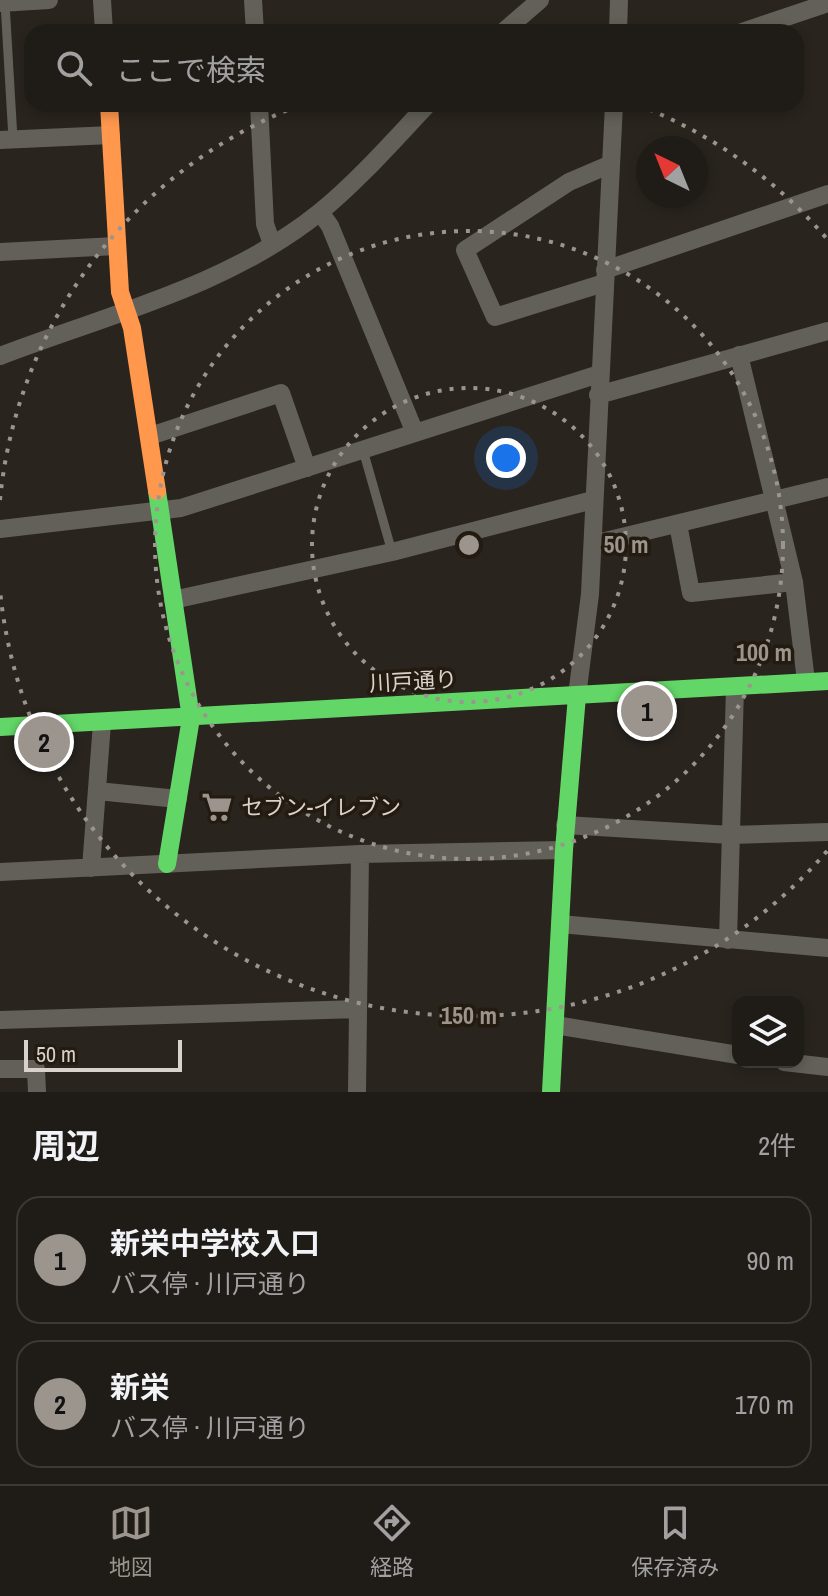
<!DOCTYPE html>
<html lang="ja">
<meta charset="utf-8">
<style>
body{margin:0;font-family:"Archivo Narrow","Noto Sans JP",sans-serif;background:#27241f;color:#f1f3f6}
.controls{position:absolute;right:24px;bottom:24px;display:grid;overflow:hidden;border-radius:16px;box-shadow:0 4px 12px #0003}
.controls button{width:72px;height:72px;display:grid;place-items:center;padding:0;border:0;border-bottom:2px solid #3c3935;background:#1f1b16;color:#f1f3f6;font:40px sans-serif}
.compass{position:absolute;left:636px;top:136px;width:72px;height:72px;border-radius:50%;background:#1f1b16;box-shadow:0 4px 12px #0003;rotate:317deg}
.scale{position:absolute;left:24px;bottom:20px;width:158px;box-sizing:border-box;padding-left:8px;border:4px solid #d8d2cb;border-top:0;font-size:22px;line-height:28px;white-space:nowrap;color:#d8d2cb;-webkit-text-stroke:6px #231b10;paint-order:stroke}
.you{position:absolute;left:506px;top:458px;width:28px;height:28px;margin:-20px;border:6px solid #fff;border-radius:50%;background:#1a73e8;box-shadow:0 0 0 12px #1a73e833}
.badge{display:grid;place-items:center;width:52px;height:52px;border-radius:50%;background:#9b958e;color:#111;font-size:26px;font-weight:700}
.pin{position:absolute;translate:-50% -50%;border:4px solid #fff;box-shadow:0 2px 8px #0006}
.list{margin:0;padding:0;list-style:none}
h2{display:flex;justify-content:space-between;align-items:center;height:104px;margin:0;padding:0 32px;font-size:34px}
h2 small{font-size:26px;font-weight:400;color:#a1a1a1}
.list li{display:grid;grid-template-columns:52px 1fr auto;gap:24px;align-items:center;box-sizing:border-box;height:128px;margin:0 16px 16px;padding:0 16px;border:2px solid #3c3935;border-radius:24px}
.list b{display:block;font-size:30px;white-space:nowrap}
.list p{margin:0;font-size:26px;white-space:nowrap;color:#a1a1a1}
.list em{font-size:26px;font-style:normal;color:#a1a1a1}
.icon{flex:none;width:44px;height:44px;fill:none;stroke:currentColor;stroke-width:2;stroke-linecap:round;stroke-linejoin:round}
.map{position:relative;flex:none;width:828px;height:1092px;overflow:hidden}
.search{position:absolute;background:#1f1b16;box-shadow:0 4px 12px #0003;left:24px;right:24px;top:24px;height:88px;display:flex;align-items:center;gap:20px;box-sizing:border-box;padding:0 28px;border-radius:24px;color:#a1a1a1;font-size:30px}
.sheet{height:392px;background:#1f1b16}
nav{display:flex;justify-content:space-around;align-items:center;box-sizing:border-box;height:112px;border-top:2px solid #3c3935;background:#1f1b16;font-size:22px;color:#a1a1a1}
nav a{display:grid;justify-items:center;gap:4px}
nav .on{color:#9b958e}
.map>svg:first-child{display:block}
</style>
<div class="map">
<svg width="828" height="1092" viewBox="0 0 828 1092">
<rect width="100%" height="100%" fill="#29241e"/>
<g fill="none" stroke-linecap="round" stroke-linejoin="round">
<path stroke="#63605a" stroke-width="9" d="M5,3L13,139
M363,450L392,552"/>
<path stroke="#63605a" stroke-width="18" d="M102,0L104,32
M253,0L255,32
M0,3L49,0
M503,32L540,0
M618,32L619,0
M742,32L828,3
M259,104L265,224L272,244
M0,140L111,135
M320,212L330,226L415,433
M0,252L116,246
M605,270L828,194
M604,283L495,317L465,250L569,182L611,164
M739,355L794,582L806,681
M0,356C109,314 227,287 320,212C359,180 393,141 428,104
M598,395L828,331
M150,436L281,393L307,468
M678,524L691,593L794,582
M0,529L181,508L599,374
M593,544L828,487
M173,600L392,552L593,500
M577,696L590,594L614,104
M97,791L178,799
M565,825L731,835L828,832
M91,868L102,723
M0,872L360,854L564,850
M560,924L828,948
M728,940L735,688
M0,1020L358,1009
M555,1025L738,1055
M784,1062L828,1067
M0,1069H36L37,1092
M357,1092L360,854"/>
<path stroke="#63d668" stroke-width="18" d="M157,491L191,718L167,864
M0,727L828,681
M551,1092L564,850L577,696"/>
<path stroke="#ff974d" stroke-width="18" d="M109,104L120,292L132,328L157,491"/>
</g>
<g fill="none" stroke="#9b958e" stroke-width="4" stroke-dasharray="4 8">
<circle cx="469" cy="545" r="157"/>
<circle cx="469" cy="545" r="314"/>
<path d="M827 851A471 471 0 0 1 0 590M0 500A471 471 0 0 1 300 105M638 105A471 471 0 0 1 827 239"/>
</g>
<defs>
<g id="supermarket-bare" transform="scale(2.4)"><path d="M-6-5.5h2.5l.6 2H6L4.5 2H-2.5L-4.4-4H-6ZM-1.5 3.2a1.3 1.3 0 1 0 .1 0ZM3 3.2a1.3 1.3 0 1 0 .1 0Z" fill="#9b958e" stroke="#231b10" stroke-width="2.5" paint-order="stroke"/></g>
</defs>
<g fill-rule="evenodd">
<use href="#supermarket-bare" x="217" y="807"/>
</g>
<g text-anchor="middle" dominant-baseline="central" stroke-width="7" stroke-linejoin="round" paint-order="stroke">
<g font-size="22" fill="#d8d2cb" stroke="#231b10">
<text transform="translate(413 681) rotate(-3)">川戸通り</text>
</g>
<g font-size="22" fill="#d8d2cb" stroke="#231b10" text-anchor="start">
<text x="241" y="807">セブン-イレブン</text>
</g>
</g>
<circle cx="469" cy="545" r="12" fill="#9b958e" stroke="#231b10" stroke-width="4"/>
<g font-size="24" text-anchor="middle" font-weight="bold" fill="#9b958e" stroke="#231b10" stroke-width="7" stroke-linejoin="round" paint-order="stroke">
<text x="626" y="553">50 m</text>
<text x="764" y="661">100 m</text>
<text x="469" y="1024">150 m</text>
</g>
</svg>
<div class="controls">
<button><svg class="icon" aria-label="layers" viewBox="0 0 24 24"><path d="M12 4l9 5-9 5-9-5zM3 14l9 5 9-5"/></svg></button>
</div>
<svg class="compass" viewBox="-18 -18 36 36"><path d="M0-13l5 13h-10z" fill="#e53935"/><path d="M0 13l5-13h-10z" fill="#a1a1a1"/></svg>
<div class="scale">50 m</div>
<div class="you"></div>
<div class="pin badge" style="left:647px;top:711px">1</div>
<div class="pin badge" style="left:44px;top:742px">2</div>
<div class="search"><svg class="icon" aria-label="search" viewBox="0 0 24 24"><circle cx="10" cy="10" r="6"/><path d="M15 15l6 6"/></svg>ここで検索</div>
</div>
<section class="sheet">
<h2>周辺<small>2件</small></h2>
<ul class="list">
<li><span class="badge">1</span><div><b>新栄中学校入口</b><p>バス停 · 川戸通り</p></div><em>90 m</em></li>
<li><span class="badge">2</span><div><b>新栄</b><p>バス停 · 川戸通り</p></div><em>170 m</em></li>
</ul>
</section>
<nav>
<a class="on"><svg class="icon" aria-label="map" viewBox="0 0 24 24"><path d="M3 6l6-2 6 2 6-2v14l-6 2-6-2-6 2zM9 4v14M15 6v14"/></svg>地図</a>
<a><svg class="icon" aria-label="directions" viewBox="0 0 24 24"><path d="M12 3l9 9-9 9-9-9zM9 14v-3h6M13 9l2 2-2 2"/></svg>経路</a>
<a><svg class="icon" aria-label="saved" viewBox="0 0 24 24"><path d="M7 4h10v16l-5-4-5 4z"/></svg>保存済み</a>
</nav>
